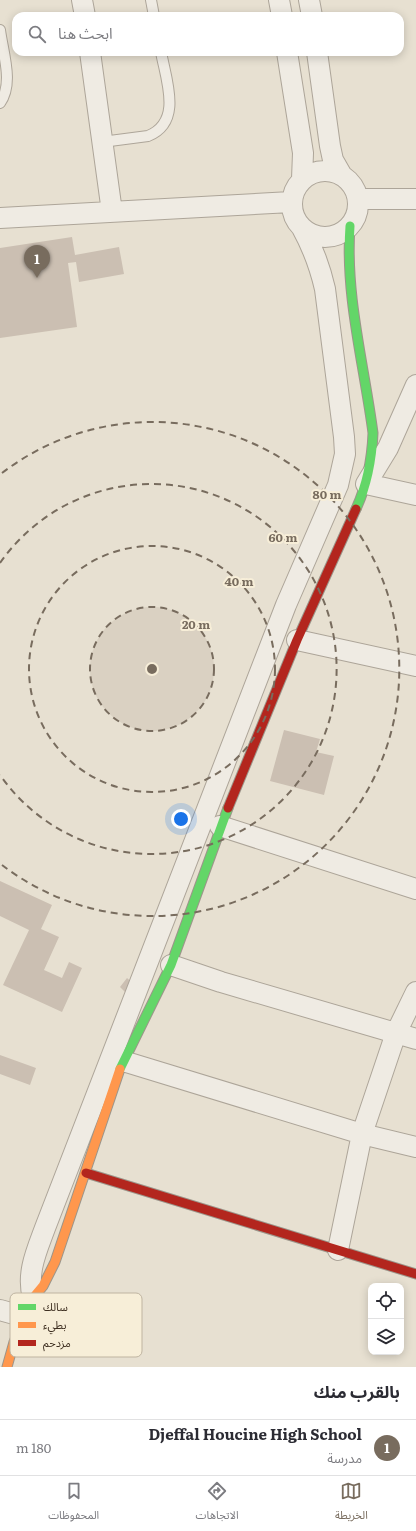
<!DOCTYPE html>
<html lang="ar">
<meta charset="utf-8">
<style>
body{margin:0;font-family:Literata,"Noto Sans Arabic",serif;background:#f7f7f7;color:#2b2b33;direction:rtl}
.controls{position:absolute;right:12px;bottom:12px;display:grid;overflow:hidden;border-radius:8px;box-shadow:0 2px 10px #0003}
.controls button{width:36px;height:36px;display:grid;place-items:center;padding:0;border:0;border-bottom:1px solid #e1e1e2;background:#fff;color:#2b2b33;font:20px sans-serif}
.you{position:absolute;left:181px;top:819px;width:14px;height:14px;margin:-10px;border:3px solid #fff;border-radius:50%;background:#1a73e8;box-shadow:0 0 0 6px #1a73e833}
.badge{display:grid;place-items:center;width:26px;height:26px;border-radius:50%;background:#786c5e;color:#fff;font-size:13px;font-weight:700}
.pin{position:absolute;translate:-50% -33px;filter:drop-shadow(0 1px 2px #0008)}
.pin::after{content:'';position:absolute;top:21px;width:14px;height:12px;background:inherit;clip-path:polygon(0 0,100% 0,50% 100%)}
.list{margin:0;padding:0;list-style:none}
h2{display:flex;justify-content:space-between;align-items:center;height:52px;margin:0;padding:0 16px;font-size:17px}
h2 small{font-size:13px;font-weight:400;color:#7c7c81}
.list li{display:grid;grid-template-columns:26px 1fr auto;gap:12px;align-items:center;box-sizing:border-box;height:56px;padding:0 16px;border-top:1px solid #e1e1e2}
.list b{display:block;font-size:15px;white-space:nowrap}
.list p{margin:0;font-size:13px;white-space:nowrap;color:#7c7c81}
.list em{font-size:13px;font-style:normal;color:#7c7c81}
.icon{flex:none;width:22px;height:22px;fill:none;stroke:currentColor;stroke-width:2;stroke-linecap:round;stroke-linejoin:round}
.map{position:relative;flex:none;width:416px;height:1367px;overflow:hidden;direction:ltr}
.search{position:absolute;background:#fff;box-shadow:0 2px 10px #0003;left:12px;right:12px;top:12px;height:44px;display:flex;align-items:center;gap:10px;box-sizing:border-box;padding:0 14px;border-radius:12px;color:#7c7c81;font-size:15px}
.sheet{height:108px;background:#fff}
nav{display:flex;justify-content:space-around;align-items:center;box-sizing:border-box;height:56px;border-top:1px solid #e1e1e2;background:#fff;font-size:11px;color:#7c7c81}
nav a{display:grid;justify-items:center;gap:2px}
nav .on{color:#786c5e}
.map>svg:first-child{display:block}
</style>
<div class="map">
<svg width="416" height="1367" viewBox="0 0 416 1367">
<rect width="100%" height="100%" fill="#e7e0d1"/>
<path fill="#cbbfb2" d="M72,237L75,255L119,247L124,274L79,282L76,262L68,263L77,327L0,338V248Z
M284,730L320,739L316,752L334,756L324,795L270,781Z
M0,881L52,905L41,929L59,937L44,970L62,978L69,962L82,968L62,1012L3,985L29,930L0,916Z
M127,978L136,986L128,995L120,987Z
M0,1055L36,1068L30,1085L0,1074Z"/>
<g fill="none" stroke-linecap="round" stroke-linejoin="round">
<g stroke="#ada599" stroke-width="12">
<path id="lane" d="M151,0L154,16
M0,30C3,53 14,84 0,103
M102,142L148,136C183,122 166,80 161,52"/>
</g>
<g stroke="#ada599" stroke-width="22">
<path id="street" d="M82,0L85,16
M279,0L282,16
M309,0L312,16
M90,52L112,212
M287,52L303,153L302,179
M317,52L330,146L333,160L341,174
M292 204a33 33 0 1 1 66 0a33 33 0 1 1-66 0Z
M358,199H416
M0,218L291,202
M416,385L388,448L366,484L416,495
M297,640L416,666
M220,826L416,889
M171,965L221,982L416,1039
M123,1061L362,1134L416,1147
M338,1250L362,1134L396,1033L416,992
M33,1298C26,1273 37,1250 45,1228L286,605L338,485L345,454L344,437L325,289C320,267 313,248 302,228
M0,1310L25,1317"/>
</g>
<g stroke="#9c958a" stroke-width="11">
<path id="fast" d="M350,226C345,296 364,364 373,433C372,459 367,485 356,509
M120,1069L171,965L228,808"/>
</g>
<g stroke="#9c958a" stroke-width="11">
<path id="slow" d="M7,1367L14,1342L33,1298L43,1286L55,1262L120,1069"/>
</g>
<g stroke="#9c958a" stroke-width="11">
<path id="jam" d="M228,808L297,640L356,509
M86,1173L416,1274"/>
</g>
<use href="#lane" stroke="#efebe3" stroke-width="10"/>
<use href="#street" stroke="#efebe3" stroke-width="20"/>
<use href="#fast" stroke="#63d668" stroke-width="9"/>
<use href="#slow" stroke="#ff974d" stroke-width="9"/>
<use href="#jam" stroke="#b3261e" stroke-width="9"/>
</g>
<circle cx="152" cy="669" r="62" fill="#786c5e" fill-opacity=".12"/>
<g fill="none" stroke="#786c5e" stroke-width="2" stroke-dasharray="7 5">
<circle cx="152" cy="669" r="62"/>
<circle cx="152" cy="669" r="123"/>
<path d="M0 563A185 185 0 1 1 0 775"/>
<path d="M2 473A247 247 0 1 1 2 865"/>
</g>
<rect x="10" y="1293" width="132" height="64" rx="6" fill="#f7eed8" stroke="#bfb4a1" stroke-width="1"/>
<rect x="18" y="1304" width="18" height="6" fill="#63d668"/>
<rect x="18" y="1322" width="18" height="6" fill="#ff974d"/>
<rect x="18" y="1340" width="18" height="6" fill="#b3261e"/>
<g font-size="11" fill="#3d2e20">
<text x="43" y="1311">سالك</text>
<text x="43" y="1329">بطيء</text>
<text x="43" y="1347">مزدحم</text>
</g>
<circle cx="152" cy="669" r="6" fill="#786c5e" stroke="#f7eed8" stroke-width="2"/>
<g font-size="12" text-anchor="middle" font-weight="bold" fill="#786c5e" stroke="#f7eed8" stroke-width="4" stroke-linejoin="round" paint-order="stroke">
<text x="327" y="499">80 m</text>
<text x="283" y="542">60 m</text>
<text x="239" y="586">40 m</text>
<text x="196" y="629">20 m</text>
</g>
</svg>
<div class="controls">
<button><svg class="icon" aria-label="locate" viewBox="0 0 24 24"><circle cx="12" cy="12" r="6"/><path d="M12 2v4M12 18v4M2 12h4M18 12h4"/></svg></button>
<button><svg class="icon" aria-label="layers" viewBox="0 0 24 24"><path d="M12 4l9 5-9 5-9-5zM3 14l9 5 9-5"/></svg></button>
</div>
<div class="you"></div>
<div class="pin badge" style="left:37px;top:278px">1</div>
<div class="search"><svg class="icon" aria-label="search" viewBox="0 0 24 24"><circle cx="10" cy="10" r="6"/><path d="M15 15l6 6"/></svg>ابحث هنا</div>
</div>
<section class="sheet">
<h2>بالقرب منك<small></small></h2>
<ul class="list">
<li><span class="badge">1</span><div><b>Djeffal Houcine High School</b><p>مدرسة</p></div><em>180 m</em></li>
</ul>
</section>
<nav>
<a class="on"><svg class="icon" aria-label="map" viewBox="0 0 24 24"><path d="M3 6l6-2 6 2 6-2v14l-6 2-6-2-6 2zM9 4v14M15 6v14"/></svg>الخريطة</a>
<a><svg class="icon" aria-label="directions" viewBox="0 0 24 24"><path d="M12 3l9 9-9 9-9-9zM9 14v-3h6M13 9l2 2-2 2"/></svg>الاتجاهات</a>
<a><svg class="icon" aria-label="saved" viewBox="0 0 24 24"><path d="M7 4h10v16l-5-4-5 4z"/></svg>المحفوظات</a>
</nav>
